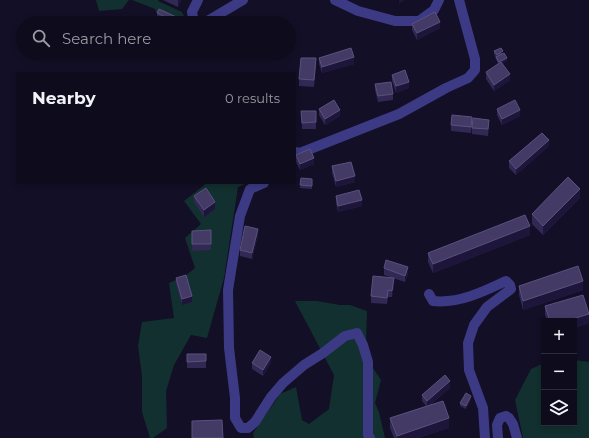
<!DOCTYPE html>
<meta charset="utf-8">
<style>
body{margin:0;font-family:Montserrat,sans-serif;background:#171425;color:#f1f3f6}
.controls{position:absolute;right:12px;bottom:12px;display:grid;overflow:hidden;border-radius:0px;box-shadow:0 2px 6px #0003}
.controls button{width:36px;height:36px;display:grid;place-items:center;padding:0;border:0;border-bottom:1px solid #2e2b3b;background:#0e0b1c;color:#f1f3f6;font:20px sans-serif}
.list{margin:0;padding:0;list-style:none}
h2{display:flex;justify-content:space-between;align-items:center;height:52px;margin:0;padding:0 16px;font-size:17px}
h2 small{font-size:13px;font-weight:400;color:#9b9ba3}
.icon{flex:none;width:22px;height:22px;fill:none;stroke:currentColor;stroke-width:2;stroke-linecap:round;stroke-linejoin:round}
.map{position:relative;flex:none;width:589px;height:438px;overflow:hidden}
.search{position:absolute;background:#0e0b1c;box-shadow:0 2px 6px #0003;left:16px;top:16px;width:280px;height:44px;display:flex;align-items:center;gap:10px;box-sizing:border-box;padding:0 14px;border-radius:22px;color:#9b9ba3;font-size:15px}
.panel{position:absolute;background:#0e0b1c;box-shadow:0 2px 6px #0003;left:16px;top:72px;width:280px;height:112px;border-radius:0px}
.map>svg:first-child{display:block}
</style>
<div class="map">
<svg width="589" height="438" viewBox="0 0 589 438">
<rect width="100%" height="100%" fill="#130f26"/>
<path fill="#12302f" d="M96,0H129L122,9L99,11Z
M132,0H158V1L182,12L188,23H180L156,12L155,9Z
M207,183H247L238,187L224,278L207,338L191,335L174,365L166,391L167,428L153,438H150L142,412V376L138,346L142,322L174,318L169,283L185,276L195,268L185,238L201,224L184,201Z
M295,301H317L340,305H350L367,311L366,342L371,365L381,380L375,403L379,412L385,438H254L253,433L280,394L296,387L302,420L309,424L329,409L334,375Z
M574,360L589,362V438H523L515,400L531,369L544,363V423H574Z"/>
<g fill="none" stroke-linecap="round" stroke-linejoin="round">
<path stroke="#3d3a85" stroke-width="10" d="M335,0L358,11L395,21H419L434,10L439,0
M194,23L192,12L198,0
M204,23L243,0
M295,152L300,153L399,114L446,88L468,78L475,70V59L459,0
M264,183L250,189L240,216L228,290L229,348L235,398V418L241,428H248L255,422L271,397L283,383L304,365L323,353L345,336L357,333L363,345L368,362V435L370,438
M429,294L433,301C458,304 483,292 506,281L510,285L511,289L487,307L474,325L468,343L469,370L483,408L485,438
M498,438L497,425L500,418L506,416L509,418L513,424L517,438"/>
</g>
<path fill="#312854" d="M163,0H181L178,7Z
M157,13L183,23H164L157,20Z
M412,24L440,28L417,40L412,30Z
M494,51L503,53L507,61L502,63L510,80L494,91L486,79V72L498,64L494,54Z
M319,58L354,64L322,73L319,64Z
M316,65L314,87L299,86V79Z
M392,75L409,88L396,93L392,81Z
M375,84L393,94V100L378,102L375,90Z
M319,109L340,116L325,125L319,115Z
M497,109L520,116L502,125L497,115Z
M301,111H316V129H302Z
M472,123L471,133L451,131V125Z
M489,126L488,136L472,134V128Z
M549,146L516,175L509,168V161Z
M296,155L314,164L300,170L296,162Z
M332,166L355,182L336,187L332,173Z
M301,178L312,179V189L300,188Z
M194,196L215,209L204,217L194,202Z
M336,196L362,206L338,212L336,203Z
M580,198L543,235L532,224V214Z
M211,230V250L192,251V231Z
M258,235L252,259L240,256V250Z
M530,235L433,273L428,262V253Z
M384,268L408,274L405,282L384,275Z
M176,278L192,302L182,305L176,284Z
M394,285L392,297H388L387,304L371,303V296Z
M519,286L583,290L523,310L519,295Z
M545,306L589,323L574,328V321H547L545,315Z
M187,354H206V368H187Z
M252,363H271L263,376L252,369Z
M450,388L430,405L449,428L418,438H394L390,428V418L426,406L422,401V395Z
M471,399L466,409L460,406V403Z"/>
<path fill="#1d163a" d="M178,0H181L178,7Z
M399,0H405L399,4Z
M440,22V28L417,40V33Z
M354,57V64L322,73V67Z
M507,58V61L499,65V62Z
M510,74V80L494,91V85Z
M409,82V88L396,93V86Z
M340,110V116L325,125V119Z
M520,110V116L502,125V119Z
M549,140V146L516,175V169Z
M314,158V164L300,170V164Z
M355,176V182L336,187V181Z
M580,189V198L543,235V226Z
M362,200V206L338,212V206Z
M215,202V209L204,217V210Z
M530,226V235L433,273V264Z
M258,229V235L252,259V253Z
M408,267V274L405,282V276Z
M394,278V285L392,297V291Z
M583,281V290L523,310V301Z
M192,296V302L182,305V299Z
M589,314V323L574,328V321H566Z
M271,357V363L263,376V370Z
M450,381V388L427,407V401Z
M471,396V399L466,409V406Z
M449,418V428L418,438H397V436Z"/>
<path fill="#433a66" stroke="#5a527e" d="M159,9L183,20L182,23H177L157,13Z
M435,12L440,22L417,33L412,24Z
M351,48L354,57L322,67L319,58Z
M501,48L503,51L497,55L494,51Z
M504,53L507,58L499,62L496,57Z
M301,58H316L314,80L299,79Z
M501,62L510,74L494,85L486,72Z
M405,70L409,82L396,86L392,75Z
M391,82L393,94L378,96L375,84Z
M334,100L340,110L325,119L319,109Z
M515,100L520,110L502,119L497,109Z
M301,111H316V122L302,123Z
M452,115L472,117L471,127L451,125Z
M473,118L489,120L488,129L472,128Z
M542,133L549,140L516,169L509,161Z
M310,149L314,158L300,164L296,155Z
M351,162L355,176L336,181L332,166Z
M568,177L580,189L543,226L532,214Z
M301,178L312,179V186L300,185Z
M206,188L215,202L204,210L194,196Z
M359,190L362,200L338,206L336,196Z
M525,215L530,226L433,264L428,253Z
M245,226L258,229L252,253L240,250Z
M211,230V244H192V231Z
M386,260L408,267L405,276L384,268Z
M578,266L583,281L523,301L519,286Z
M186,275L192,296L182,299L176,278Z
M373,276L394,278L392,291L388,290L387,298L371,296Z
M583,295L589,314L566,321H550L545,306Z
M260,350L271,357L263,370L252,363Z
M187,354H206V361L187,362Z
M445,375L450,381L427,401L422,395Z
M466,393L471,396L466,406L460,403Z
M443,401L449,418L397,436L390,418Z
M222,420L223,438H192V421Z"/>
</svg>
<div class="controls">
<button>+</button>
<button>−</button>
<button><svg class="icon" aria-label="layers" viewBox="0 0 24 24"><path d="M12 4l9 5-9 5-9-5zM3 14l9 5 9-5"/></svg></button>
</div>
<div class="search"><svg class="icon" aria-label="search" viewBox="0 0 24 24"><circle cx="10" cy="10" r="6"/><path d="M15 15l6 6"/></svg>Search here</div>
<section class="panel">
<h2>Nearby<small>0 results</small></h2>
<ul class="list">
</ul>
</section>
</div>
